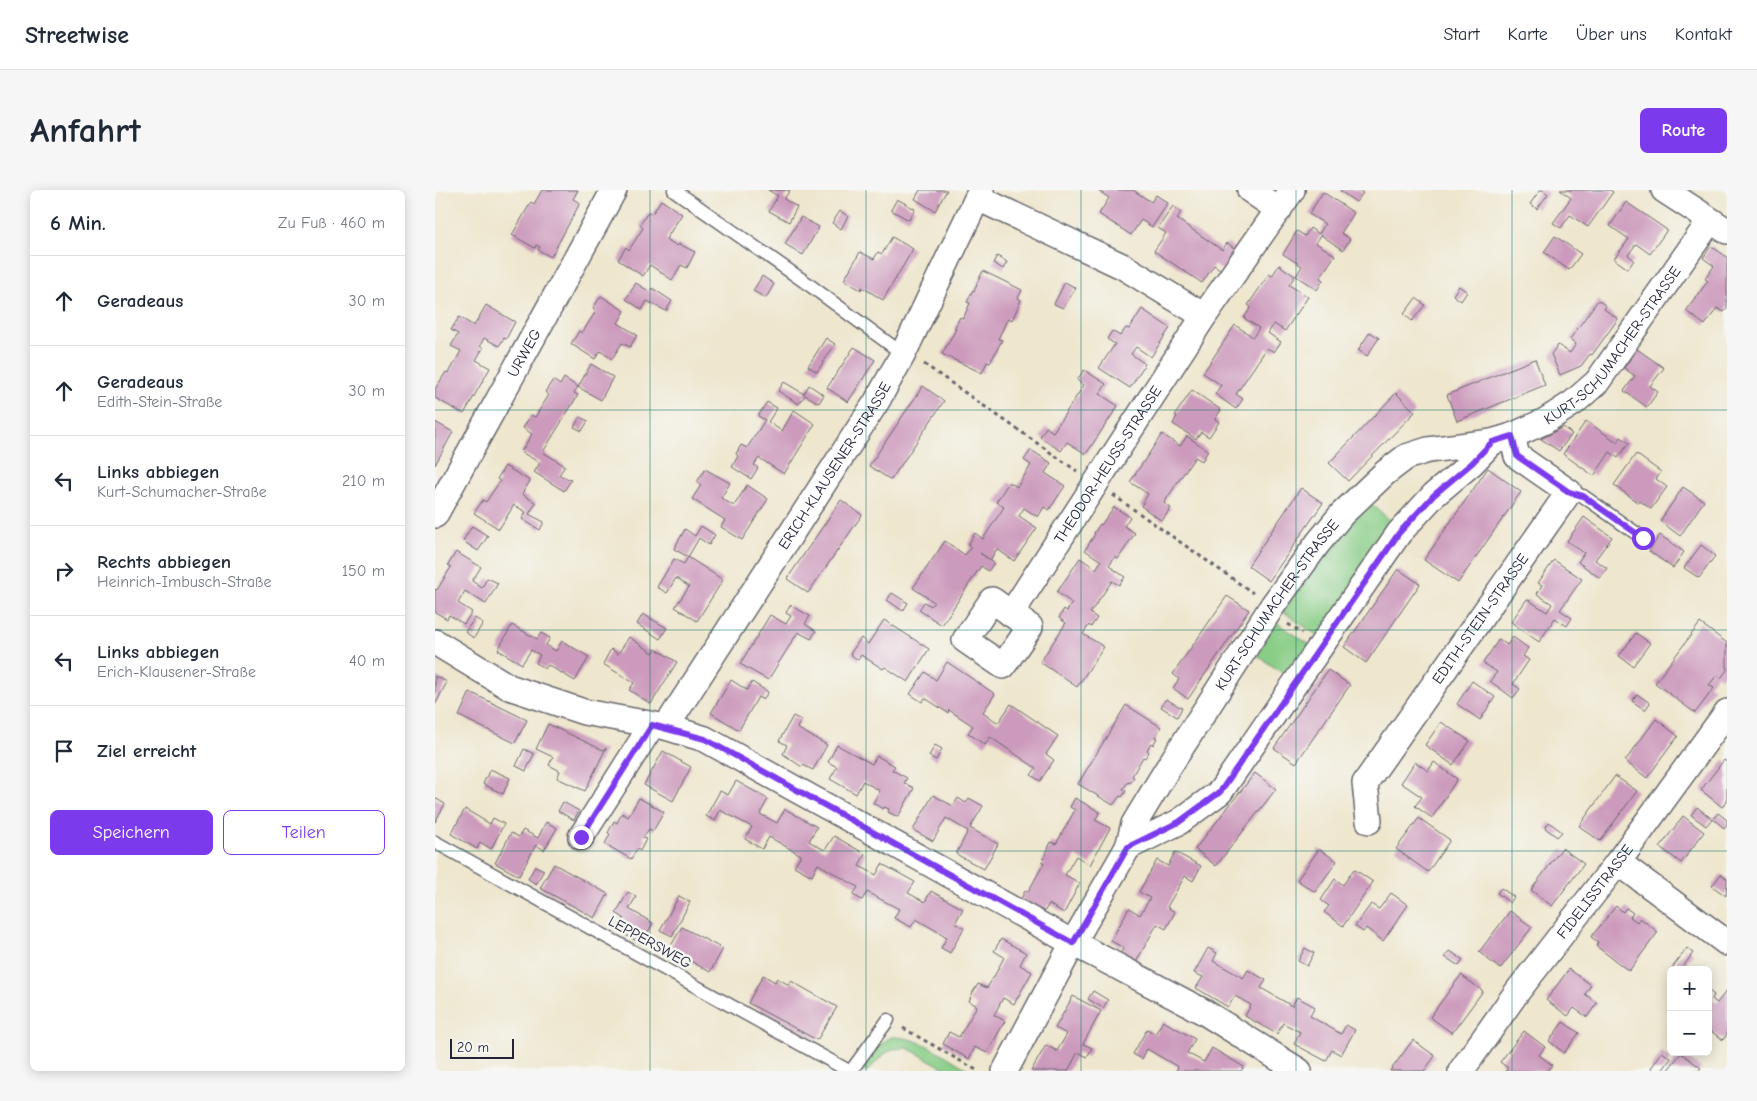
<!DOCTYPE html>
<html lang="de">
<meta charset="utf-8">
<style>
body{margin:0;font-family:"Comic Neue",sans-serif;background:#f6f6f7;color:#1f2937}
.controls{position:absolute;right:15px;bottom:15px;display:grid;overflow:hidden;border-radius:8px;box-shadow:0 2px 12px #0003}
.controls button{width:45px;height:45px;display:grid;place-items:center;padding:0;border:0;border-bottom:1px solid #e0e1e3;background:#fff;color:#1f2937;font:25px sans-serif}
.scale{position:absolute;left:15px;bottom:12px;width:64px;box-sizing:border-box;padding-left:5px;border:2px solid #22223b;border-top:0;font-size:14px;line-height:18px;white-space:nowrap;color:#22223b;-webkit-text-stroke:4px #f6f6f2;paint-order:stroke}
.stop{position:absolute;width:15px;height:15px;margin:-11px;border:4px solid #7c3aed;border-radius:50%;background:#fff}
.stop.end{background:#7c3aed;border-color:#fff;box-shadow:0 1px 5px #0008}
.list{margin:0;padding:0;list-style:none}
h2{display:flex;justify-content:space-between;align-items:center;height:65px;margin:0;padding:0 20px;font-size:21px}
h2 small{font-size:16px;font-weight:400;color:#747a83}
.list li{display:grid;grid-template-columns:32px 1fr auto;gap:15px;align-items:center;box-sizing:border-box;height:90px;padding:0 20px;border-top:1px solid #e0e1e3}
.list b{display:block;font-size:19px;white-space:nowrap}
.list p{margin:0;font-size:16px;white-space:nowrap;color:#747a83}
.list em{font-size:16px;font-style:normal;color:#747a83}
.actions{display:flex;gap:10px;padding:15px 20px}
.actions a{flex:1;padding:11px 0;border:1px solid #7c3aed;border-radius:8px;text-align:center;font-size:18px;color:#7c3aed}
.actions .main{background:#7c3aed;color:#fff}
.icon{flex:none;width:28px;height:28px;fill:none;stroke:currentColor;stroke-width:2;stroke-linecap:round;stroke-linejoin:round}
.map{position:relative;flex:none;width:1292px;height:881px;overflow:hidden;border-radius:8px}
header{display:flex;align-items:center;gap:30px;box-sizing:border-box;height:70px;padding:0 25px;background:#fff;border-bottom:1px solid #e0e1e3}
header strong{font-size:24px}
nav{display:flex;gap:28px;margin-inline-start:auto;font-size:18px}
.intro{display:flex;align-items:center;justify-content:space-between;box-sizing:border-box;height:120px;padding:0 30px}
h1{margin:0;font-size:35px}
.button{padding:12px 22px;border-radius:8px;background:#7c3aed;color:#fff;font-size:18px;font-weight:700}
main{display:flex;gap:30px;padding:0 30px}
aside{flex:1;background:#fff;border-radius:8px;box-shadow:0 2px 12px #0003}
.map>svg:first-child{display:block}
</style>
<header>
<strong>Streetwise</strong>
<nav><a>Start</a><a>Karte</a><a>Über uns</a><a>Kontakt</a></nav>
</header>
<div class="intro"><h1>Anfahrt</h1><a class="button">Route</a></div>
<main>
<aside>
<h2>6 Min.<small>Zu Fuß · 460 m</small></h2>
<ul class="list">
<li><svg class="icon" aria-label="ahead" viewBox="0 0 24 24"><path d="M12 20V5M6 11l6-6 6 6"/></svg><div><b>Geradeaus</b></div><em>30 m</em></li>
<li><svg class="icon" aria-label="ahead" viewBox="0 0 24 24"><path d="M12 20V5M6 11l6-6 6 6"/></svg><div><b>Geradeaus</b><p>Edith-Stein-Straße</p></div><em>30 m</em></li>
<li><svg class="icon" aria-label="left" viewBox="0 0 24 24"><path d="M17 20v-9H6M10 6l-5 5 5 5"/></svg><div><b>Links abbiegen</b><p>Kurt-Schumacher-Straße</p></div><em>210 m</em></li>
<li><svg class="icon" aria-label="right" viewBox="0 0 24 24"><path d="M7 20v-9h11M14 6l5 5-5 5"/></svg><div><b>Rechts abbiegen</b><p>Heinrich-Imbusch-Straße</p></div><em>150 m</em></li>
<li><svg class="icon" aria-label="left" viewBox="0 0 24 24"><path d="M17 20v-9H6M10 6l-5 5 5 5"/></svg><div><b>Links abbiegen</b><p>Erich-Klausener-Straße</p></div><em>40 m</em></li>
<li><svg class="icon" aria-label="arrive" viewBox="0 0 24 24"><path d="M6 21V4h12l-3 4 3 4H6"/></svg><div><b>Ziel erreicht</b></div></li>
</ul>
<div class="actions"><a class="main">Speichern</a><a>Teilen</a></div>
</aside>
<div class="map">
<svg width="1292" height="881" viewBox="0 0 1292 881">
<rect width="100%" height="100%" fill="#f6f6f2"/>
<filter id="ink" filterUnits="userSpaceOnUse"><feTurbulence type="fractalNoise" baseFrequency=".02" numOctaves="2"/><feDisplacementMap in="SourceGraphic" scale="10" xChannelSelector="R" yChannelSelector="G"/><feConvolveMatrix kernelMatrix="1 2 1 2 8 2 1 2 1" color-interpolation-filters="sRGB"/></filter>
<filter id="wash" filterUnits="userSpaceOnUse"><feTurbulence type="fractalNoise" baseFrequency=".0096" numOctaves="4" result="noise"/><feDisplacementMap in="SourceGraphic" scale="20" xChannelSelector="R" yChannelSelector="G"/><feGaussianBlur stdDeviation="1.12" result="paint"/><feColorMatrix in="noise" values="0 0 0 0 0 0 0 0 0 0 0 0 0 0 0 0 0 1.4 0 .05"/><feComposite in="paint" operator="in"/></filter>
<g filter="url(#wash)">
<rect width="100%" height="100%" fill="#eee6cd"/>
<path fill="#89cd87" stroke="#567861" d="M932,310L962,336L886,448L846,420Z
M841,432L875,455L853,487L819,463Z
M456,847C485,846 511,867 536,881H515L472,858L458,859L448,865L433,881H423L442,856Z"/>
<g id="blocks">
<path fill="#cc9abc" d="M107,0H143L138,9L145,13L116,67L103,60L105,57L101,55L100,58L77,45L96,12L99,14Z
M333,0H355L349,9L362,17L354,32L334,21L343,6Z
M485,0H512L500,21L480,9Z
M665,0H698L716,12L721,5L733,13L717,37L706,30L696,45L664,24L674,8L664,1Z
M906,0H924L928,3L921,12L905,1Z
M1105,0H1108L1113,4L1102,19L1095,14Z
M1125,0H1175L1178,2L1153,37L1135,25L1126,38L1118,33L1136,8Z
M888,2L919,23L906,43L915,49L908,60L886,45L881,53L900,65L885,88L888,90L882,100L861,86L867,76L848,64L862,41L870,46L875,38L884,44L890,34L874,24Z
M462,9L480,19L474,30L456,20Z
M226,10L247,24L231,49L242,56L244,54L260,62L252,78L246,75L237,90L215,75L208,86L183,70L191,57L194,60L208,38L205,35L213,22L217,24Z
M1191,12L1232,40L1215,64L1201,54L1193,65L1199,70L1193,79L1179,69L1194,49L1175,36Z
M738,16L746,22L742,29L787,60L792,53L802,60L788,81L779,75L767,93L719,61L731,43L723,38Z
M405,21L413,26L406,39L397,33Z
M366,27L384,37L368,65L350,54Z
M1120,46L1146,64L1134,80L1109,62Z
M457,47L478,59L448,110L427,97L426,100L409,90L425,62L439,69L443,62L447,64Z
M1276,56L1292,67V118L1289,122L1282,118L1270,135L1251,121L1273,91L1270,89L1279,76L1268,68Z
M562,66L572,72L568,79L558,73Z
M844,75L860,86L854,95L873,107L850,141L839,134L833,143L846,152L839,162L832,158L801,204L808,209L801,219L780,204L786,195L768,183L800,135L818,147L824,138L809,128L816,117L813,115L834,84L837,86Z
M548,81L587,100L583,108L586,110L577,130L573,128L563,149L567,150L555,173L552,172L547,183L507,164L521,139H519L525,127L528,129L535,113L532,112L538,100L539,101L542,95H541Z
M327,86L339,94L331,108L318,101Z
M630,92L641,98L628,118L619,114Z
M201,93L215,102L217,98L237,111L231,121L212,111L207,120L191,109Z
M1024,96L1032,102L1026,111L1018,105Z
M166,106L190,121L183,133L202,145L195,157L187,153L177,169L165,161L160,169L136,154L144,141L147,143L161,121L158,118Z
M981,108L990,115L977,131L969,124Z
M1163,110L1171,116L1169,119L1183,129L1157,165L1155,164L1146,176L1125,185L1116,164L1123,155L1135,163L1141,154L1135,149Z
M51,115L80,132L71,149L69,148L64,156L49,148L45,156L48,158L41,170L55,178L29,224L0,208V199L11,182L14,183L26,161L16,156L23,144L16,140L24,127L39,136Z
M707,119L735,138L716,167L701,157L696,164L710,174L695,198L664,178L680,154L672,149L677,141L685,146L691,138L694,139Z
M935,142L944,148L932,166L923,160Z
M391,148L400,154L382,182L373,176Z
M419,157L440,170L413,212L392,198Z
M1202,159L1229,178L1215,196L1223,202L1212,217L1189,201L1200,186L1189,178Z
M1100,169L1110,195L1022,231L1012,205Z
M156,174L178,187L166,210L143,197L139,203L143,205L108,262L130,276L124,285L136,290L129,301L99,282L105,273L86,262L97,244L88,238L96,225L100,227L114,205L110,202L118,190L125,195L129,188L143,197Z
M649,180L671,194L665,204L683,216L651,264L632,252L626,261L605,247L611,237L618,242L649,195L642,190Z
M349,192L369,204L374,195L389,205L384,213L370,205L364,214L343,201Z
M488,196L509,211L456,290L434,276Z
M757,200L786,220L780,229L784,232L774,247L766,242L761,249L738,234L742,226L740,225Z
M961,203L980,222L913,291L894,273Z
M332,212L342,218L333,232L347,241L359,220L380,234L349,284L324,268L319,275L323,278L316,289L297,277L303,266L301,264L306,255L312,258L330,230L323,226Z
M145,227L153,231L147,241L139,237Z
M1151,231L1182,252L1186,247L1194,253L1183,268L1175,262L1159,286L1128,264Z
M0,232L18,242L0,275Z
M1128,237L1137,244L1124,261L1106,249Z
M727,244L745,256L752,246L773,261L767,271L760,267L744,290L729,313L736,318L727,331L706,316L713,304L695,292Z
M596,260L616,273L610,283L630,296L614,320L609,317L603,327L589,318L584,326L602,338L579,371L562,359L555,370L545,363L559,373L553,381L546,376L507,435L484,420L489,412L496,416L499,412L478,398L510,351L530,365L536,357L533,355L540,343L548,349L569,317L561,312L567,303L574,292L582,297L596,275L589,270Z
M1201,264L1226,282L1221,289L1232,297L1216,319L1205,311L1204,313L1179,295Z
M70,276L95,291L87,304L101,313L94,324L109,332L105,340L87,329L91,322L79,315L64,339L39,323L48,310L51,312L65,291L62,289Z
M1053,278L1086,302L1023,393L989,370Z
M270,279L295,293L286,308L299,316L312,295L333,309L307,350L286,337L290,330L257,309L266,295L262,292Z
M1248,297L1269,311L1245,346L1225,331Z
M866,298L888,313L834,391L813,376Z
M406,310L427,325L373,403L352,389Z
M679,317L695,327L689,336L700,343L683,369L680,367L674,376L690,387L684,395L677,391L655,423L662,428L656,437L654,435L648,444L669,457L642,497L605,472L631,433L624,428L629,419L632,421L637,413L622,402L645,368L661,379L666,371L650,360L660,344L659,343L665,334L666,335Z
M1149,327L1177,347L1160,370L1172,378L1165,388L1143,372L1149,363L1132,351Z
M37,336L53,346L43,361L28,351Z
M266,336L280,345L274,355L264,348L253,367L239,359L250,339L260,346Z
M1225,345L1249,362L1238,378L1214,361Z
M1266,355L1280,366L1264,388L1249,378Z
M21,362L46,377L37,391L47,398L52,388L63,393L51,414L30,401L23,413L37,422L29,434L14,425L12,429L0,422V399L2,400L16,377L13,375Z
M253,367L288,390L262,431L240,417L254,397L241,388L232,403L222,397L239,369L249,374Z
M1119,370L1147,389L1125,420L1137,428L1132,436L1120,428L1104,452L1076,432L1092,409L1112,422L1117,414L1102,404L1107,395L1103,393Z
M963,379L985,394L931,473L909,457Z
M457,403L473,413L468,421L452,410Z
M792,406L814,420L753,509L738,498L744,489L738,484Z
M355,415L375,426L370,434L381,441L376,449L363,442L333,490L305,474L335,425L351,434L356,426L351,423Z
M208,424L232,438L225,449L202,434Z
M40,428L48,433L39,448L30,442Z
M449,430L494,459L473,492L450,477L448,479L426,465L423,470L415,464L426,448L433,454Z
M1265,433L1292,453V480L1286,488L1282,485L1274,495L1279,498L1260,523L1220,493Z
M77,435L102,449L106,443L115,448L111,455L121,461L127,451L154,467L140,491L113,475L110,479L101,473L105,465L96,460L87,474L63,460Z
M1201,443L1215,453L1198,476L1184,466Z
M194,447L218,463L221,459L242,472L216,514L194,500L199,493L168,474L176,459L183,464Z
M1078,447L1093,458L1088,466L1094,470L1078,494L1085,499L1078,508L1055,491L1062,482L1048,473L1064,449L1072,455Z
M512,472L560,504L548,522L563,533L576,514L623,546L611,564L619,570L605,591L596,585L601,578L555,547L550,555L533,543L538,536L514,520L513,523L490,508L487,512L475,504L490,482L501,490Z
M893,480L915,495L861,573L839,558Z
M0,486L12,492L0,515Z
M296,490L312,500L317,492L333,502L328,510L323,507L304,540L276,523Z
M1037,491L1060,507L1045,530L1022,514Z
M35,502L92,530L80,553L24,526Z
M1202,504L1215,513L1210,520L1197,511Z
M731,509L747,518L742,527L726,517Z
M691,515L726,537L720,547L722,548L718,555L716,553L712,560L714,562L710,568L708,567L697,586L699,587L695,593L693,592L688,599L691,601L687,607L685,606L678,615L643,594Z
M358,526L366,530L362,538L392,555L378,580L368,575L367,577L348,564L352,555L344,551Z
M1221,529L1243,546L1212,588L1190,571Z
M1006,532L1035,551L1018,575L990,555Z
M113,534L168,560L171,558L150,601L122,588L125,581L114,575L118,567L101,559Z
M402,555L437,574L442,566L460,576L457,580L472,588L469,593L479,598L463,627L453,622L454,619L449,617L448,619L438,613L445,601L428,591L421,604L395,589L402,577L393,572Z
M500,555L507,559L501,570L494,566Z
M89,559L99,564L91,581L81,576Z
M228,561L256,577L238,611L209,595Z
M1289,570L1292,572V611L1287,617L1266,600Z
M980,572L993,581L999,572L1022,589L997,628L980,616L987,607L966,593Z
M55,579L75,588L68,604L48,594Z
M820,583L841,599L781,676L760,659Z
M1180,586L1202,601L1165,651L1144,636Z
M301,591L333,609L325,624L342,633L350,619L382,637L374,651L382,656L390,660L399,646L430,664L424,676L432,680L441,685L447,674L480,692L473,703L490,712L496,701L528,719L520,733L529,738L515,763L506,758L512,747L481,729L476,737L459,728L464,719L432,702L427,710L418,705L423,697L383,674L377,686L359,676L366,665L334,647L327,659L310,649L317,637L285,620L280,631L271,626L285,601L293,605Z
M498,605L518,616L523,608L531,613L534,608L548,616L535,638L563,654L549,679L521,664L533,641L511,628L498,651L478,640Z
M0,608L10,614L0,632Z
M204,608L229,622L218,641L214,639L208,648L211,649L205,661L202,659L196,669L170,654L175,644L173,643L179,631L182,633L187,623L193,627Z
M640,608L665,622L660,630L675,638L655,675L641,666L635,676L630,685L645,693L629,723L614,714L609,722L586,709L590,701L593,702L609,673L607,672L616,652L621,654L640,620L635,617Z
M128,612L144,621L139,630L123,621Z
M1262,617L1277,629L1271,636L1256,625Z
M30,619L55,634L58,628L69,634L56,659L45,652L42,659L16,644Z
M1283,623L1292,630V634L1289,638L1278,629Z
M1248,626L1269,642L1246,673L1225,657Z
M984,628L1015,650L993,682L961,659Z
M111,632L122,638L109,660L101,655L84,686L60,673L76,643L84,647L88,640L103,648Z
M1114,632L1127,642L1122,647L1110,638Z
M1127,658L1149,674L1117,716L1096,700Z
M884,659L902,671L880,702L862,690Z
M740,662L766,676L758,691L750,686L732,717L740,722L731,739L722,734L700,774L684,765L689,758L676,751L694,718L705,725L715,708L704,702L722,670L733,676Z
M119,674L173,704L160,728L105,698Z
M100,676L109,680L101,694L93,689Z
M919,679L938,692L908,736L889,722L894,716L886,710L900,689L908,695Z
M1286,684L1292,689L1291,706L1277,696Z
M1066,698L1079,707L1075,713L1062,703Z
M193,702L201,707L194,719L218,733L207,754L182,740L189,728L181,723Z
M956,703L973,715L948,751L931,738L928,742L920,736L936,714L944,719Z
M244,706L255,712L237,746L225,740Z
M1181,716L1188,722L1191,718L1198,723L1195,727L1202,732L1205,728L1223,742L1194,781L1161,756L1163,752L1156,747Z
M1075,721L1097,737L1065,779L1044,762Z
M247,737L288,759L275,782L234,759Z
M566,749L591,763L585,775L597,782L579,814L568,808L559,825L570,831L552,863L540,857L534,869L508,854L514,842L524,847L542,816L534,811L538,802L543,794L552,798L561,783L569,767L559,761Z
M773,758L782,763L778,771L808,788L813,780L831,790L826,798L857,816L862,807L880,817L875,826L906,844L911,835L920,840L906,865L897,860L891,871L859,854L865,842L848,833L842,844L810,826L816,815L800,806L793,817L761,798L768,787L759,783Z
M870,758L879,763L872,776L863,771Z
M1252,758L1258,763L1246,780H1240L1237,778Z
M1015,761L1028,770L1024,776L1010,767Z
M1134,779L1156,795L1150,804L1162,813L1152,827L1139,818L1133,826L1111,810Z
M328,785L340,792L342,788L354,795L356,791L402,817L382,850L313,813Z
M1026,785L1048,801L1017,843L995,827Z
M1273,800L1279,805L1277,809L1282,813L1292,800V844L1288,850L1273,839Z
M658,801L673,810L668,818L653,809Z
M638,806L666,821L648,854L657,858L652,867L643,862L633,881H596L611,855L622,861L632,844L620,838Z
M728,831L760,849L752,863L769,872L777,858L809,877L806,881H741L743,877L712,859L707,869L698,864L712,839L720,844Z
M1128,832L1144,843L1129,863L1114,851Z
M1089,841L1110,857L1104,865L1117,875L1112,881H1070L1073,878L1065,872Z
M978,850L1000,866L989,881H955Z
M1227,862L1236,868L1227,881H1219L1216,878Z
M1246,863L1266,878L1263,881H1232Z"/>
</g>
</g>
<g filter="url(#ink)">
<use href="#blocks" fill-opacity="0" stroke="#69676e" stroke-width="1"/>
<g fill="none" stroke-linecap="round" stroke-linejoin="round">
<g stroke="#69676e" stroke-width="15">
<path id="service" d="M239,0L373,94L468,164
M1134,302L1148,306L1208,348
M0,652L414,881
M416,881L453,830"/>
</g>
<g stroke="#69676e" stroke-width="28">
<g id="minor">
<path d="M815,0L844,20"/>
<path d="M1229,0L1292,41"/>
<path d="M543,8L689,77L769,126"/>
<path id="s1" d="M0,325L179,0"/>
<path d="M557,410L595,437L568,476L530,450Z"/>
<path id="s2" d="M576,424L769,126L857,0"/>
<path d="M0,452L74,497L149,522L231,537L270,549L638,753L769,822L864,881"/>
<path id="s3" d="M231,537L442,211L468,164L546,0"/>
<path id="s4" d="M934,631L930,593L1134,302L1082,266L1077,246"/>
<path d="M146,647L217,535"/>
<path d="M693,657L744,632L785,602L964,343L999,305L1037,273L1057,252"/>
<path d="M1183,672L1292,753"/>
<path id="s5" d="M570,881L638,753L693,657L699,634L731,581L838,415L883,353L907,324L950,283L971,267L993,260L1057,252L1077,246L1110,231L1138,213L1162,192L1275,31"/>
<path id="s6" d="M1026,881L1082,802L1183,672L1292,522"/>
</g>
</g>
<path stroke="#69676e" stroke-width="3" stroke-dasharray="4 4" stroke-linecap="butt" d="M489,174L642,281
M678,305L818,403
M853,434L867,443
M468,838L543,881"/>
<use href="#service" stroke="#fff" stroke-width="12"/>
<use href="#minor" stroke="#fff" stroke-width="25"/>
</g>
</g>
<g fill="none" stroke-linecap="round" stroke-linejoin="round" filter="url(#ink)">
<path stroke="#7c3aed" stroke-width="6" d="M146,647L217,535L270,549L638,753L693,657L744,632L785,602L964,343L999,305L1037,273L1057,252L1077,246L1082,266L1134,302L1148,306L1208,348"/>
</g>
<path fill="none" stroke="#0f766e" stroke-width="1" stroke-opacity="0.55" d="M215,0V881M431,0V881M646,0V881M861,0V881M1077,0V881M0,220H1292M0,440H1292M0,661H1292"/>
<g text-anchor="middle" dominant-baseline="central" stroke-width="5" stroke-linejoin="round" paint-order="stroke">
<g font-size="15" fill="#22223b" stroke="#f6f6f2">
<text stroke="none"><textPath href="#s5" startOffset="986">KURT-SCHUMACHER-STRASSE</textPath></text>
<text stroke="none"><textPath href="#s1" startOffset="185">URWEG</textPath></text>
<text stroke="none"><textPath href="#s3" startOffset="311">ERICH-KLAUSENER-STRASSE</textPath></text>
<text stroke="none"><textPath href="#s2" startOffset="178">THEODOR-HEUSS-STRASSE</textPath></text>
<text stroke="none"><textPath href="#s5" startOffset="541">KURT-SCHUMACHER-STRASSE</textPath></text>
<text stroke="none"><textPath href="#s4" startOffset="239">EDITH-STEIN-STRASSE</textPath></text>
<text stroke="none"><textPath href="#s6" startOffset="224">FIDELISSTRASSE</textPath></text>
<text transform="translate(215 752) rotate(29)">LEPPERSWEG</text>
</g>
</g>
</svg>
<div class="controls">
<button>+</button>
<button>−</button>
</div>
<div class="scale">20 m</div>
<div class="stop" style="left:1208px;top:348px"></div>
<div class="stop end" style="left:146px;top:647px"></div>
</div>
</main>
